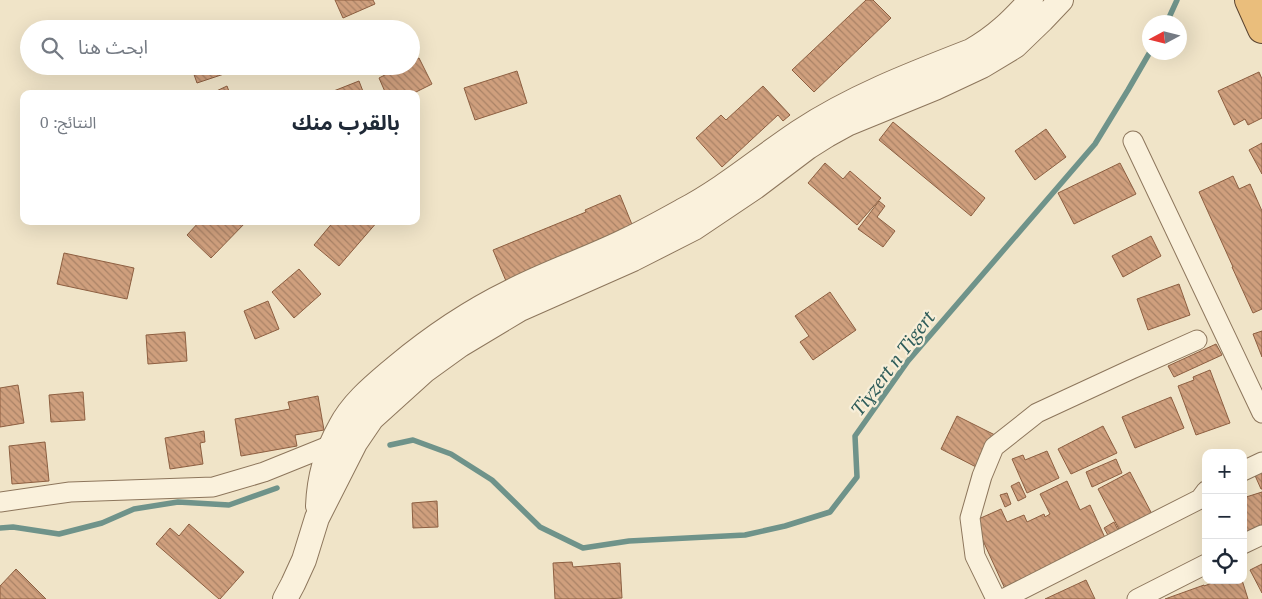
<!DOCTYPE html>
<html lang="ar">
<meta charset="utf-8">
<style>
body{margin:0;font-family:"PT Serif","Noto Sans Arabic",serif;background:#f6f6f7;color:#1f2937;direction:rtl}
.controls{position:absolute;right:15px;bottom:15px;display:grid;overflow:hidden;border-radius:10px;box-shadow:0 5px 20px #0002}
.controls button{width:45px;height:45px;display:grid;place-items:center;padding:0;border:0;border-bottom:1px solid #e0e1e3;background:#fff;color:#1f2937;font:25px sans-serif}
.compass{position:absolute;left:1142px;top:15px;width:45px;height:45px;border-radius:50%;background:#fff;box-shadow:0 5px 20px #0002;rotate:263deg}
.list{margin:0;padding:0;list-style:none}
h2{display:flex;justify-content:space-between;align-items:center;height:65px;margin:0;padding:0 20px;font-size:21px}
h2 small{font-size:16px;font-weight:400;color:#747a83}
.icon{flex:none;width:28px;height:28px;fill:none;stroke:currentColor;stroke-width:2;stroke-linecap:round;stroke-linejoin:round}
.map{position:relative;flex:none;width:1262px;height:599px;overflow:hidden;direction:ltr}
.search{position:absolute;background:#fff;box-shadow:0 5px 20px #0002;left:20px;top:20px;width:400px;height:55px;display:flex;align-items:center;gap:12px;box-sizing:border-box;padding:0 18px;border-radius:28px;color:#747a83;font-size:19px}
.panel{position:absolute;background:#fff;box-shadow:0 5px 20px #0002;left:20px;top:90px;width:400px;height:135px;border-radius:10px;direction:rtl}
.map>svg:first-child{display:block}
</style>
<div class="map">
<svg width="1262" height="599" viewBox="0 0 1262 599">
<defs>
<pattern id="building-back-hatch" width="6" height="6" patternUnits="userSpaceOnUse" patternTransform="scale(1.25)"><rect width="6" height="6" fill="#cf9f7d"/><path d="M-1 5l2 2M0 0l6 6M5-1l2 2" fill="none" stroke="#a98266"/></pattern>
</defs>
<rect width="100%" height="100%" fill="#f0e4c8"/>
<g fill="none" stroke-linecap="round" stroke-linejoin="round">
<path stroke="#6f938a" stroke-width="5.5" d="M1167,22L1177,0
M390,445L413,440L451,454L492,480L540,527L583,548L629,541L745,535L785,526L830,512L857,477L855,436L908,361L1095,144L1128,90L1150,52
M0,528L13,527L59,534L102,523L134,509L178,502L229,505L277,488"/>
</g>
<path fill="url(#building-back-hatch)" stroke="#8d5f41" d="M335,0H373L375,4L343,18Z
M866,0H873L891,18L814,92L792,70Z
M419,58L432,84L412,94H386L379,78L402,66H411V62Z
M191,66H238L239,69L197,83Z
M517,71L527,103L475,120L464,88Z
M1259,72L1262,79V118L1248,125L1245,119L1234,125L1218,91Z
M359,81L364,94H326Z
M227,86L230,94H210Z
M763,86L790,115L783,121L778,115L722,167L696,138L721,115L726,120Z
M893,122L985,198L971,216L879,140Z
M1046,129L1066,157L1035,180L1015,151Z
M1262,143V174L1249,150Z
M825,163L843,179L850,171L881,198L857,225L808,183Z
M1120,163L1136,194L1074,224L1058,193Z
M1233,176L1239,189L1250,184L1262,211V309L1253,313L1232,267H1233L1199,192Z
M620,195L633,227L506,281L493,250L586,212L585,210Z
M879,201L885,206L877,217L895,231L883,247L858,229Z
M200,221H247L211,258L187,235Z
M334,221H378L339,266L314,245Z
M1151,236L1161,256L1123,277L1112,256Z
M64,253L134,268L127,299L57,284Z
M299,269L321,294L294,318L272,292Z
M1179,284L1190,315L1148,330L1137,299Z
M830,292L856,330L813,360L800,342L809,336L795,316Z
M268,301L279,329L255,339L244,311Z
M1262,331V357L1253,334Z
M185,332L187,361L148,364L146,335Z
M1216,344L1222,355L1174,377L1168,366Z
M1210,370L1230,423L1196,435L1178,386L1194,380L1193,377Z
M18,385L24,423L0,427V388Z
M83,392L85,420L51,422L49,395Z
M318,396L324,430L295,435L297,446L241,456L235,419L290,409L288,402Z
M1171,397L1184,428L1135,448L1122,417Z
M957,416L997,436L980,469L941,449Z
M1103,426L1117,453L1071,474L1058,449Z
M204,431L205,442L200,443L203,464L170,469L165,438Z
M45,442L49,481L12,484L9,446Z
M1047,451L1059,478L1027,493L1012,459L1023,455L1025,460Z
M1116,459L1122,473L1092,487L1086,472Z
M1262,467V489H1261L1253,471Z
M1130,472L1153,516L1121,533L1098,489Z
M1067,481L1080,510L1090,505L1107,542L1006,591L974,521L1001,509L1007,522L1024,515L1027,522L1044,514L1045,517L1050,514L1040,494Z
M1019,482L1026,497L1018,501L1011,486Z
M1262,492V529L1243,536V498Z
M1007,493L1011,504L1005,507L1000,495Z
M437,501L438,527L413,528L412,503Z
M1114,522L1119,532L1109,537L1104,528Z
M189,524L244,572L220,599H219L156,544L170,528L179,536Z
M572,562L573,567L620,563L622,598L605,599H555L553,563Z
M1262,564V593L1250,570Z
M16,569L46,599H0V586Z
M1086,580L1095,599H1045Z
M1220,580H1242L1248,599H1165L1204,585V586Z"/>
<g fill="none" stroke-linecap="round" stroke-linejoin="round">
<g stroke="#8d765c" stroke-width="21">
<path id="minor" d="M1133,141L1262,413
M1243,471L1262,462
M0,502L70,492L213,487L264,472L331,445
M1243,544L1262,535
M996,599L975,556L970,518L982,476L994,447L1037,413L1132,369L1197,340
M1003,599L1200,499L1206,491
M1137,599L1206,564"/>
</g>
<g stroke="#8d765c" stroke-width="26">
<path id="tertiary" d="M318,506C319,478 326,452 340,427C353,402 375,385 396,367C431,338 469,312 510,292C548,272 589,259 627,240C646,231 664,221 682,211C724,189 760,158 799,132C852,97 912,74 971,51C996,37 1012,21 1031,0
M285,599L293,584L304,560L317,518L355,443L372,418L424,371L460,345L520,309L633,259L694,228L755,187L808,147L827,135L847,124L935,88L982,66L1015,46L1042,20L1061,0"/>
</g>
<g stroke="#5b4430" stroke-width="30">
<path id="trunk" d="M1249,0L1262,29"/>
</g>
<use href="#minor" stroke="#faf1dc" stroke-width="19"/>
<use href="#tertiary" stroke="#faf1dc" stroke-width="24"/>
<use href="#trunk" stroke="#eabe7c" stroke-width="28"/>
</g>
<g text-anchor="middle" dominant-baseline="central" stroke-width="4.5" stroke-linejoin="round" paint-order="stroke">
<g font-size="19" font-style="italic" fill="#2f5d5a" stroke="#f7eed8">
<text transform="translate(892 363) rotate(-53)">Tiɣzert n Tigert</text>
</g>
</g>
</svg>
<div class="controls">
<button>+</button>
<button>−</button>
<button><svg class="icon" aria-label="locate" viewBox="0 0 24 24"><circle cx="12" cy="12" r="6"/><path d="M12 2v4M12 18v4M2 12h4M18 12h4"/></svg></button>
</div>
<svg class="compass" viewBox="-18 -18 36 36"><path d="M0-13l5 13h-10z" fill="#e53935"/><path d="M0 13l5-13h-10z" fill="#747a83"/></svg>
<div class="search"><svg class="icon" aria-label="search" viewBox="0 0 24 24"><circle cx="10" cy="10" r="6"/><path d="M15 15l6 6"/></svg>ابحث هنا</div>
<section class="panel">
<h2>بالقرب منك<small>النتائج: 0</small></h2>
<ul class="list">
</ul>
</section>
</div>
